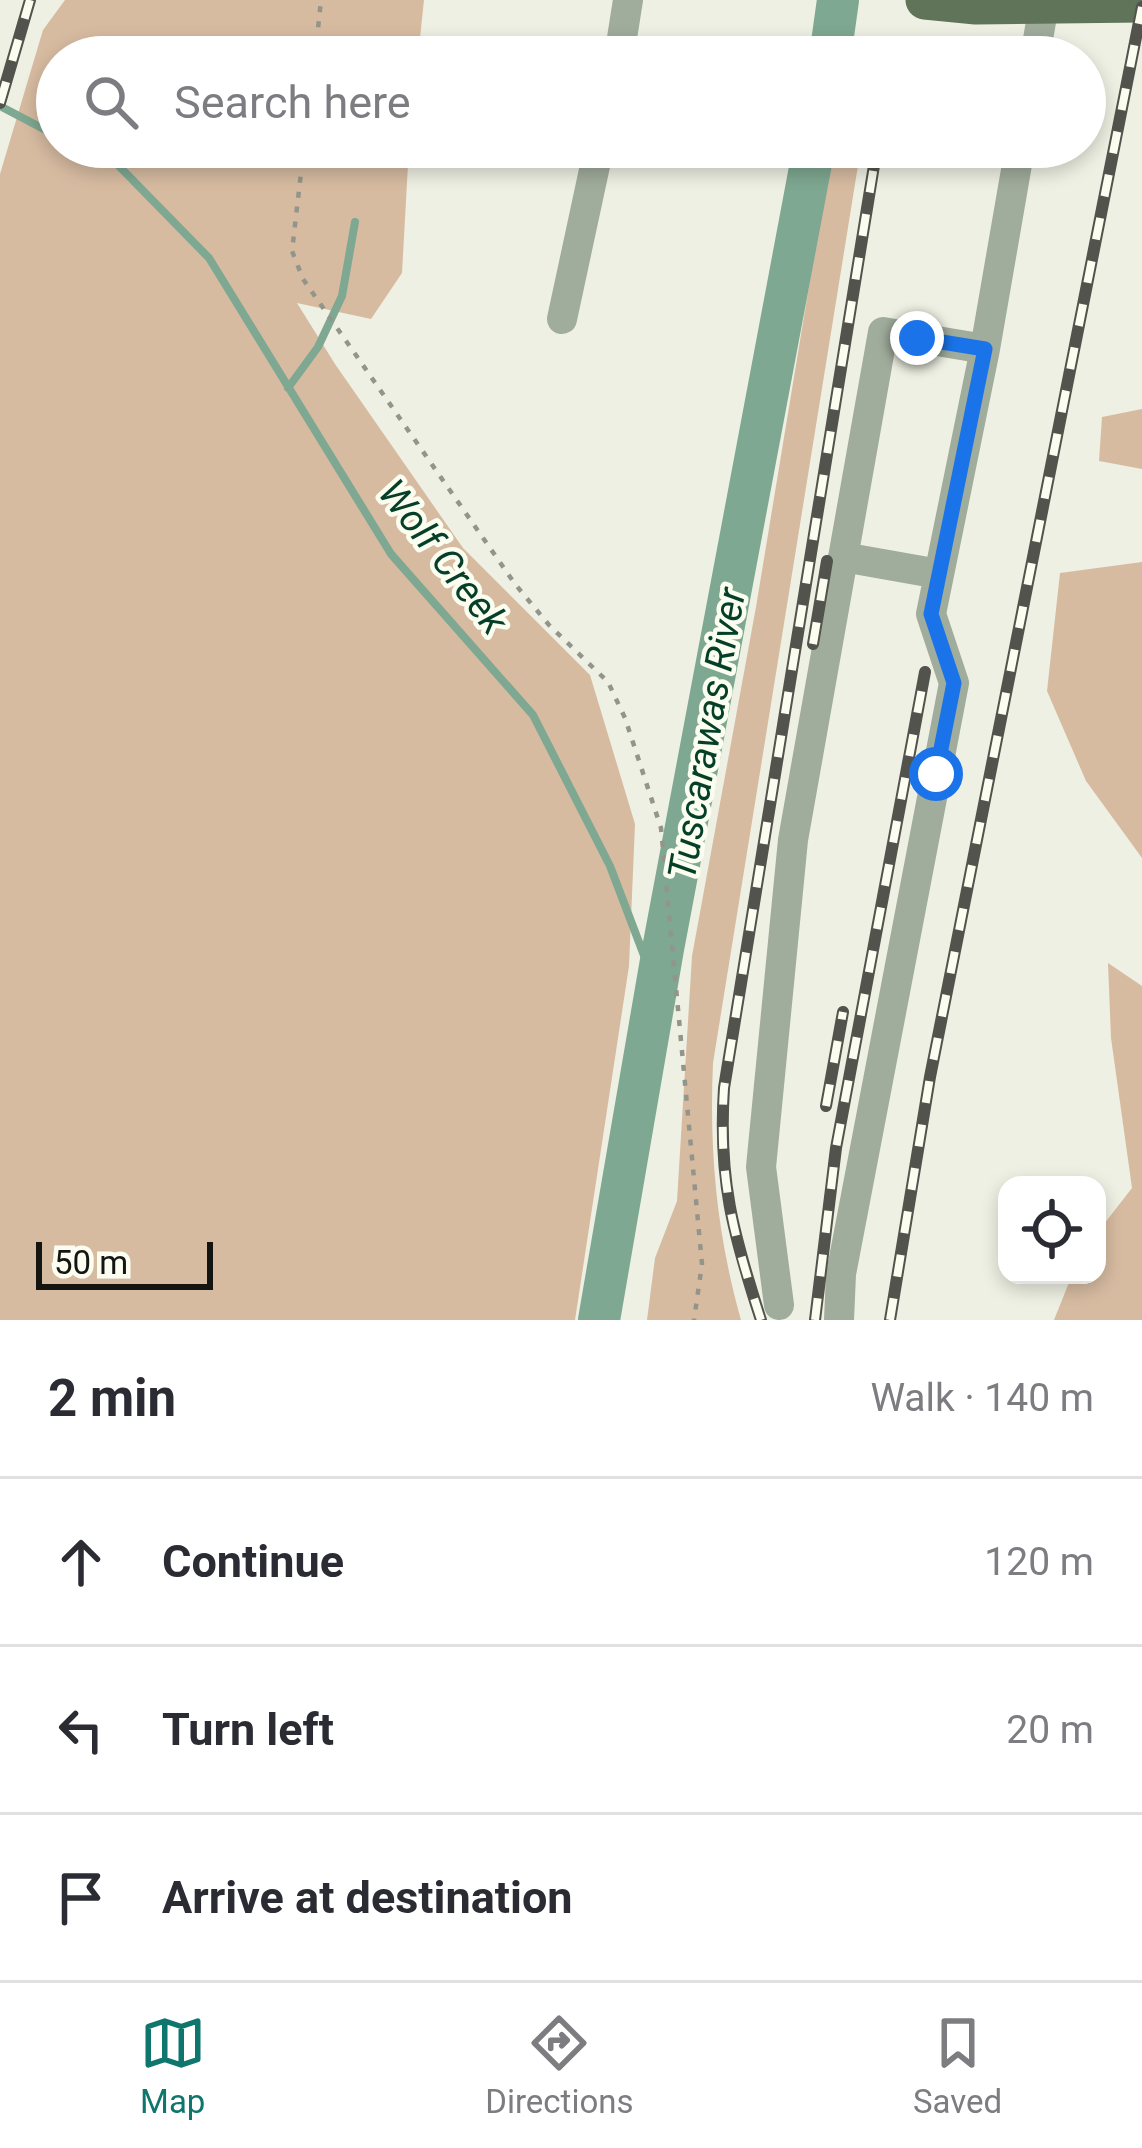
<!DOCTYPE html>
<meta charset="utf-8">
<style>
body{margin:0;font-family:Roboto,sans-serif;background:#f7f7f7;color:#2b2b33}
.controls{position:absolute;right:36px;bottom:36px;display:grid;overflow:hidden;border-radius:24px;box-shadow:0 6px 18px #0003}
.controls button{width:108px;height:108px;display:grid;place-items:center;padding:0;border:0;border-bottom:3px solid #e1e1e2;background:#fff;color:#2b2b33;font:60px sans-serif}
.scale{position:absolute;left:36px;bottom:30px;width:177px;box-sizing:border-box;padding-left:12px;border:6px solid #141511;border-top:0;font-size:33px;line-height:42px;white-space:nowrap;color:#141511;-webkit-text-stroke:9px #fbfdf0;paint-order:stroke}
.stop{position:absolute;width:36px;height:36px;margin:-27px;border:9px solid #1a73e8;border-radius:50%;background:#fff}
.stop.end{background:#1a73e8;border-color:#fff;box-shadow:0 3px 12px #0008}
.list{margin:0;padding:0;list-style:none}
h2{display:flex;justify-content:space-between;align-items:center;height:156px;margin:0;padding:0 48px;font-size:51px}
h2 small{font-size:39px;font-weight:400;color:#7c7c81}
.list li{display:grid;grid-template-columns:78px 1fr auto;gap:36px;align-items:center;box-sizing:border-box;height:168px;padding:0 48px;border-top:3px solid #e1e1e2}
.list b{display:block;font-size:45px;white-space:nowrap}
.list em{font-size:39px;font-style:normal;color:#7c7c81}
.icon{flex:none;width:66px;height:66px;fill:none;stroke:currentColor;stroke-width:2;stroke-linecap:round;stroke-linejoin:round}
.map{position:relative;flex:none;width:1142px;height:1320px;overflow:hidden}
.search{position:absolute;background:#fff;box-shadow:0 6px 18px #0003;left:36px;right:36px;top:36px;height:132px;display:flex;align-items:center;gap:30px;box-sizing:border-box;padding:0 42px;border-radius:66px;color:#7c7c81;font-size:45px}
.sheet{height:660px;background:#fff}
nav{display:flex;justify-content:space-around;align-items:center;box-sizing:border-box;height:168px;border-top:3px solid #e1e1e2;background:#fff;font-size:33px;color:#7c7c81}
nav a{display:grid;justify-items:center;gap:6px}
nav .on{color:#0f766e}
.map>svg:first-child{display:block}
</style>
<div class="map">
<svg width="1142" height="1320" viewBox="0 0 1142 1320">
<rect width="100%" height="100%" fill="#eef0e3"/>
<path fill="#d7bba1" d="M65,0H424L418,57H57V147H409L402,273L371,319L297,303L335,364L463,548L590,675L635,824L629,966L575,1320H0V174L43,30Z
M832,147H861L713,1063C709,1152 717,1235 741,1320H647L655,1258L677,1201L692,956L756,607Z
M1142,409V469L1099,461L1102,417Z
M1142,562V858L1086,781L1047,691L1060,573Z
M1108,963L1142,986V1320H1054L1072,1275H1097V1233L1132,1188L1111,1038Z"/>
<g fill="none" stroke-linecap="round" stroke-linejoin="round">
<path stroke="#7ea891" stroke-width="8" d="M0,106L57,136
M81,147L115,162L209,258L391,554L533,715L610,866L656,987
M288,388L318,347L342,296L355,222"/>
<path stroke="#7ea891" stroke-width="42" d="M830,57L838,0
M599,1320L663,949L814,147"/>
<path stroke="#93958b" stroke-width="4.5" stroke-dasharray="6 9" stroke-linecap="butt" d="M315,57L321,0
M304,147L292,251L303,279L515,584L549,625L608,682L625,718L661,828L702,1264L694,1320"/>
<path stroke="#a0ac9c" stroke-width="30" d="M619,57L628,0
M1035,57L1044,4
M562,319L599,147
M843,557L939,574
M779,1305L761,1167L793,840L883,332L985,349L1020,147
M839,1320L841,1274L954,683L931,614L985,349"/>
<path stroke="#607459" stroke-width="39" d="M925,0L976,5L1142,3"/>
<g stroke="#51534c" stroke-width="12">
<path id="rail" d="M908,57V55
M0,103L30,0
M813,644L827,561
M826,1106L843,1012
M761,1320C733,1234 718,1179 724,1088L877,147
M815,1320L836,1148L925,672
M890,1320L930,1077L1142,7"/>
</g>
<use href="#rail" stroke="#fbfdf0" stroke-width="8" stroke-dasharray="22" stroke-linecap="butt"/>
</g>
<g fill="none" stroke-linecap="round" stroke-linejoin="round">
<path stroke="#1a73e8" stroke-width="15" d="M917,338L985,349L931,614L954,683L936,774"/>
</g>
<g text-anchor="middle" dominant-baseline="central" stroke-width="9" stroke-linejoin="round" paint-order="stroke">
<g font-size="39" font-style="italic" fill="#053f28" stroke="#fbfdf0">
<text transform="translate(443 557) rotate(52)">Wolf Creek</text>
<text transform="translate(707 734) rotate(-80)">Tuscarawas River</text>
</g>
</g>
</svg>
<div class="controls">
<button><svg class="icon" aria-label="locate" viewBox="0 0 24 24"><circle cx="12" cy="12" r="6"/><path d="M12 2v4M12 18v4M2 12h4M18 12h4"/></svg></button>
</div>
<div class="scale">50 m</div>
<div class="stop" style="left:936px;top:774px"></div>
<div class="stop end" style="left:917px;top:338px"></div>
<div class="search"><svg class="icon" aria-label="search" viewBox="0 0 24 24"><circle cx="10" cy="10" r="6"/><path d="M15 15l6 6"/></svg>Search here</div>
</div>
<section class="sheet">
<h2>2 min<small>Walk · 140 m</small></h2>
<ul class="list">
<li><svg class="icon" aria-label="ahead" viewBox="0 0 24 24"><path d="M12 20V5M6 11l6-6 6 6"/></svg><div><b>Continue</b></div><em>120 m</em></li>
<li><svg class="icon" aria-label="left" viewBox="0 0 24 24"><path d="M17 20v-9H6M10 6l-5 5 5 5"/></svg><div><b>Turn left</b></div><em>20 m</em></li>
<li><svg class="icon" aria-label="arrive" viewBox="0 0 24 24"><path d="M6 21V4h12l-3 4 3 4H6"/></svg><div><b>Arrive at destination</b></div></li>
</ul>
</section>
<nav>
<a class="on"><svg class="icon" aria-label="map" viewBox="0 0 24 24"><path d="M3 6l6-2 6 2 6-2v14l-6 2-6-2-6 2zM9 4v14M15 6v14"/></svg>Map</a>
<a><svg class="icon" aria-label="directions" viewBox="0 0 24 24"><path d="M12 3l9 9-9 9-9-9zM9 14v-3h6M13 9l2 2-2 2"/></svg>Directions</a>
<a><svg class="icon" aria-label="saved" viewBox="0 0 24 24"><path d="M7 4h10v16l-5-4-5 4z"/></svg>Saved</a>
</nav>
